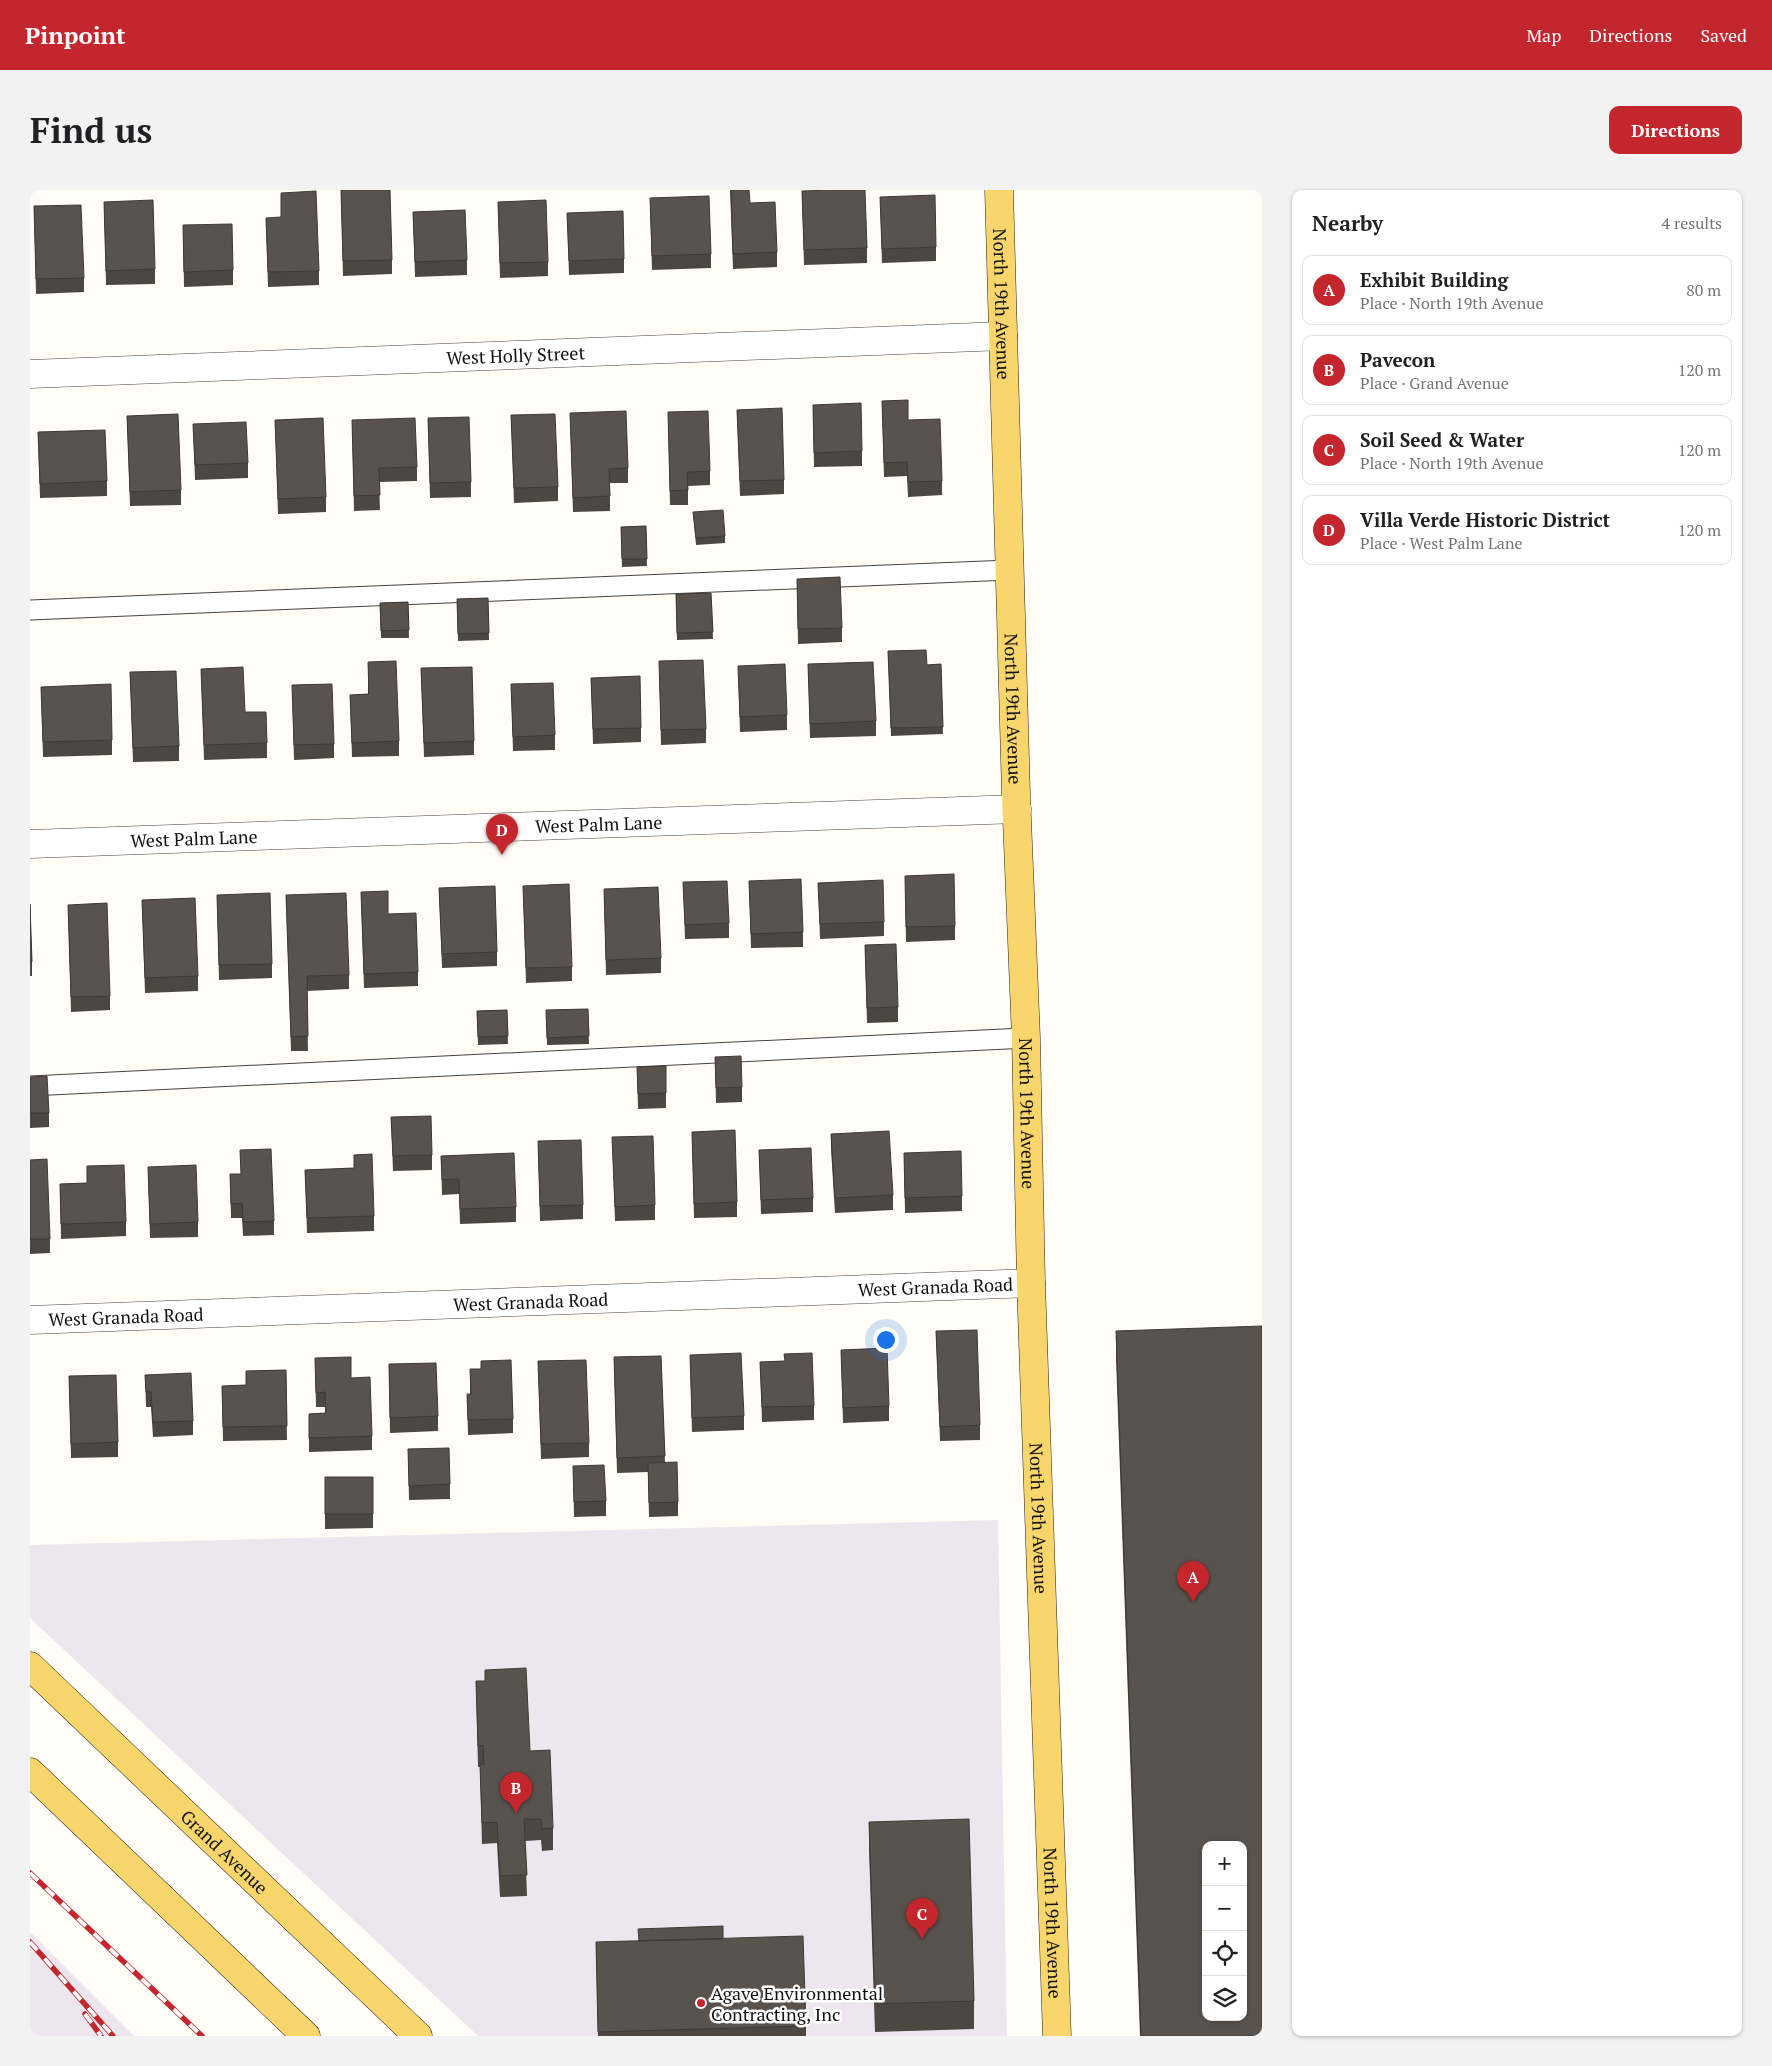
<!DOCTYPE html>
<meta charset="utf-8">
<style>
body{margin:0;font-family:"PT Serif",serif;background:#f2f2f2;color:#202124}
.controls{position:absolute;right:15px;bottom:15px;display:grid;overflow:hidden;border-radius:10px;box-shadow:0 1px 4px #0004}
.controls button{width:45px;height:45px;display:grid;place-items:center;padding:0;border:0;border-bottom:1px solid #e0e0e0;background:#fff;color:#202124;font:25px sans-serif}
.you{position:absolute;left:855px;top:1149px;width:18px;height:18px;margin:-12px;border:4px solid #fff;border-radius:50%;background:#1a73e8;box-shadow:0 0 0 8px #1a73e833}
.badge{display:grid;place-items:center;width:32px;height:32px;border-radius:50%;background:#c4262e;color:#fff;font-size:16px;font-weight:700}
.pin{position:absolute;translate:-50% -41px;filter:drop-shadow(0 1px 2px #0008)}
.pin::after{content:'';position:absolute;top:26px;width:18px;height:15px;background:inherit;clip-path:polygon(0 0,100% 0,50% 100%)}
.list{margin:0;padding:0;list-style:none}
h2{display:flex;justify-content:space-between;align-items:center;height:65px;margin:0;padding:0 20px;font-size:21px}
h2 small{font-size:16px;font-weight:400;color:#757577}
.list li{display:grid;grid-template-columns:32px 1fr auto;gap:15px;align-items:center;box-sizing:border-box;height:70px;margin:0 10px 10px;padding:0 10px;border:1px solid #e0e0e0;border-radius:10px}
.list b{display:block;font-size:19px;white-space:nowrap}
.list p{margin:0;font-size:16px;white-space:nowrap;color:#757577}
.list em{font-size:16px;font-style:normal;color:#757577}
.icon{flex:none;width:28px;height:28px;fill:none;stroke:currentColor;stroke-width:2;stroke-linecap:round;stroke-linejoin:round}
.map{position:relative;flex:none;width:1232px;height:1846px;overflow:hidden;border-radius:10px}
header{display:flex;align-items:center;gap:30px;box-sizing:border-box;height:70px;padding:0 25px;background:#c4262e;color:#fff}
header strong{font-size:24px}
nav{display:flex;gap:28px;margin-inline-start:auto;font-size:18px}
.intro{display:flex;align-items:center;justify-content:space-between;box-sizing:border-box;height:120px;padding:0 30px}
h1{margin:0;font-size:35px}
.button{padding:12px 22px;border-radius:10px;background:#c4262e;color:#fff;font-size:18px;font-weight:700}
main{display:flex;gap:30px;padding:0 30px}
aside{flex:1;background:#fff;border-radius:10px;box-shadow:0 1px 4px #0004}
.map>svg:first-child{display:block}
</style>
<header>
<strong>Pinpoint</strong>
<nav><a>Map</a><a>Directions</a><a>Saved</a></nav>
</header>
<div class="intro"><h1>Find us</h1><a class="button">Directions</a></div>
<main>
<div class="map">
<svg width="1232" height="1846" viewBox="0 0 1232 1846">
<rect width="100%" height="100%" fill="#fffdf5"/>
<path fill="#eee6ef" d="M968,1330L977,1846H448L0,1428V1355Z
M0,1742L104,1846H0Z"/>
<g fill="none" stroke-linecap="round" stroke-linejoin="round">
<g stroke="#444" stroke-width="21">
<path id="service" d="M0,420L980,380
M0,896L996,848"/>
</g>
<g stroke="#444" stroke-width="29">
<g id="minor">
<path id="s1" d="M0,184L973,146"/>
<path id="s2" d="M0,654L987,619"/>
<path id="s3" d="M0,1130L1001,1093"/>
</g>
</g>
<g stroke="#222" stroke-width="29">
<g id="primary">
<path id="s4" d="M969,0L986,605L996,848L1001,1093L1027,1846"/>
<path id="s5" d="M0,1476L388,1846"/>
<path d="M0,1582L276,1846"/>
</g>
</g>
<use href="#service" stroke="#fff" stroke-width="19"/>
<use href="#minor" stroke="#fff" stroke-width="28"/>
<use href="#primary" stroke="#f9d66b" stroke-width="28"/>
<g stroke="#c4262e" stroke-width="5.5">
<path id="rail" d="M0,1683L172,1846
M0,1752L83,1846
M55,1824L71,1846"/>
</g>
<use href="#rail" stroke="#fff" stroke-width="4" stroke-dasharray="11" stroke-linecap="butt"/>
</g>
<path fill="#4d4742" d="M311,0L362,70V84L313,86Z
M700,0L720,13L747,62V77L703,79Z
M772,1L837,58V73L774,75Z
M850,7L906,57V71L852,73Z
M620,8L681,64V78L622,80Z
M74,12L125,79V94L76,95Z
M468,12L518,72V86L470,88Z
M4,16L54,88V102L6,104Z
M383,22L437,70V85L385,87Z
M537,23L594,69V83L539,85Z
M236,28L289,81V95L238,97Z
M153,35L203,80V95L154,97Z
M852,211L878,230L912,291V305L878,307L877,286L854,287Z
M783,215L832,261V276L784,277Z
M707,220L754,290V304L710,306Z
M638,222L680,281V295L658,296V315H640Z
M540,223L598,278V293H580V321L543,322Z
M481,225L528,297V311L484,313Z
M97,226L151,300V315L100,316Z
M398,228L441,292V307L400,308Z
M245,230L296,307V322L248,324Z
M322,230L387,277V291L349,292L350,320L324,321Z
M163,234L218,273V288L165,290Z
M8,242L77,291V306L10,308Z
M663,322L695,346V353L666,355Z
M616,336L617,376L592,377L591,337Z
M767,389L812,438V452L768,454Z
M681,403L683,449L647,450L646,404Z
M458,408L459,450L428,451L427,409Z
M378,412L379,448H351L350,413Z
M858,461L897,475L911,474L913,544L861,546Z
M629,471L676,539V553L631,555Z
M338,472L369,551V566L322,567L320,505L338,504Z
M778,474L846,531V546L780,548Z
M708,476L757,525V540L710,542Z
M391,478L444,551V565L394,567Z
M171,479L215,522L237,553V568L174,570Z
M100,482L149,556V571L103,572Z
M561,488L611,538V552L563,554Z
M481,494L525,545V560L483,561Z
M262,495L304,554V568L264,570Z
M11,497L82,550V565L13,567Z
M875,686L925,736V750L876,752Z
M719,691L773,742V757L721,758Z
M653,692L699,733V748L655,749Z
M788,693L854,732V746L790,749Z
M493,696L542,777V791L496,793Z
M409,698L467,762V776L412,778Z
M574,699L631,768V783L576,785Z
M331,702L358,724L388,782V796L334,798Z
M187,705L242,774V788L189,790Z
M256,705L319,785V799L277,801L278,861H261Z
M112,710L168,786V801L115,803Z
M0,714L2,772V786H0Z
M38,715L80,806V820L41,822Z
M835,755L868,817V832L837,833Z
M558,819L559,854L517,855L516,820Z
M477,820L478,854L448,855L447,821Z
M685,867L712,897V912L686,913Z
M636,876V918L608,919L607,877Z
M0,887L19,923V937L0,938Z
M361,927L402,965V980L363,981Z
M662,942L707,1012V1027L664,1028Z
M801,944L863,1005V1020L805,1023L801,959Z
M582,947L625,1015V1030L585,1031Z
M508,951L553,1015V1029L510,1031Z
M210,960L244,1031V1045L213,1046L212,1028H201L200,984H211Z
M729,960L783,1008V1022L731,1024Z
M874,963L932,1006V1021L875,1023Z
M324,965L344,1026V1041L277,1043L275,980L324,978Z
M411,966L486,1017V1032L430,1034L429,1004L412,1005Z
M0,970L20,1049V1063L0,1064Z
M57,976L96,1032V1046L31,1049L30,994L57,993Z
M118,977L168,1032V1047L120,1048Z
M906,1141L950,1235V1250L910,1251Z
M1086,1141L1232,1846H1110L1086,1168Z
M811,1160L859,1216V1231L813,1233Z
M660,1165L714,1226V1240L662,1242Z
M631,1166L635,1272L648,1312V1326L619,1327L618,1282L587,1283L584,1167Z
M285,1168L321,1188L342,1246V1260L279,1262V1224L295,1223V1217H286Z
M508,1171L559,1253V1267L511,1269Z
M754,1171L784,1216V1230L732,1232L730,1172Z
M359,1174L408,1226V1241L360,1243Z
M440,1179L483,1229V1243L438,1245L437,1204H440Z
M256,1180L257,1250L193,1251L192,1196L216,1195V1181Z
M115,1185L163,1231V1245L123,1247L121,1217H116Z
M39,1186L88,1252V1267L41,1268Z
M378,1259L420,1294V1309L379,1310Z
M543,1276L576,1311V1326L544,1327Z
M295,1287H343V1338L295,1339Z
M446,1491L500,1561L523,1638V1660L512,1661L511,1650L495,1651L497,1706L470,1707L467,1653L452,1654L450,1577H448Z
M839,1632L944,1811V1839L845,1842L839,1659Z
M693,1749L776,1836V1846H568L566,1752Z"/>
<path fill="#5a524d" stroke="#3f3936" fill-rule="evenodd" d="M311,0H360L362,70L313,71Z
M701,0H719L720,13L745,12L747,62L703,64Z
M802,0H835L837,58L774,60L772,1Z
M286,1L289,81L238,82L236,28L251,27V3Z
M905,5L906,57L852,59L850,7Z
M679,6L681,64L622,66L620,8Z
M123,10L125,79L76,81L74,12Z
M516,10L518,72L470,73L468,12Z
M51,15L54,88L6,89L4,16Z
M435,20L437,70L385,72L383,22Z
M593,21L594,69L539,71L537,23Z
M202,34L203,80L154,82L153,35Z
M878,210V230L910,229L912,291L878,292L877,272L854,273L852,211Z
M831,213L832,261L784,263L783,215Z
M752,218L754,290L710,291L707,220Z
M596,221L598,278L579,279L580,306L543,308L540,223Z
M678,221L680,281L657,282L658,300L640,301L638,222Z
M148,224L151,300L100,302L97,226Z
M525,224L528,297L484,298L481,225Z
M439,227L441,292L400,293L398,228Z
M293,228L296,307L248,309L245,230Z
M385,228L387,277L349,278L350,305L324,306L322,230Z
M216,232L218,273L165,275L163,234Z
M75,240L77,291L10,294L8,242Z
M693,320L695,346L666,348L663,322Z
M616,336L617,369H592L591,337Z
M810,387L812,438L768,439L767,389Z
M681,403L683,442L647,443L646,404Z
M458,408L459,443L428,444L427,409Z
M378,412L379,440L351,441L350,413Z
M896,460L897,475L911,474L913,537L861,538L858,461Z
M673,470L676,539L631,540L629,471Z
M366,471L369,551L322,553L320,505L339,504L338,472Z
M843,472L846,531L780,534L778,474Z
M755,474L757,525L710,527L708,476Z
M213,477L215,522H236L237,553L174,555L171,479Z
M442,477L444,551L394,553L391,478Z
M146,481L149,556L103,558L100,482Z
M610,486L611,538L563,539L561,488Z
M523,493L525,545L483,547L481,494Z
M81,494L82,550L13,552L11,497Z
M302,494L304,554L264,555L262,495Z
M924,684L925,736L876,737L875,686Z
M771,689L773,742L721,744L719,691Z
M853,690L854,732L790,734L788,693Z
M697,691L699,733L655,735L653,692Z
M539,694L542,777L496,778L493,696Z
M465,696L467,762L412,764L409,698Z
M628,697L631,768L576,770L574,699Z
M358,701V724L386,723L388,782L334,784L331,702Z
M240,703L242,774L189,775L187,705Z
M316,703L319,785L277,786L278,846L261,847L256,705Z
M165,708L168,786L115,788L112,710Z
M77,713L80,806L41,807L38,715Z
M0,714L2,772H0Z
M866,754L868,817L837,818L835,755Z
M558,819L559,846L517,848L516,820Z
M477,820L478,846L448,847L447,821Z
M711,866L712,897L686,898L685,867Z
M636,876V903L608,904L607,877Z
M17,886L19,923H0V887Z
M401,926L402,965L363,966L361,927Z
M705,940L707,1012L664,1014L662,942Z
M859,941L863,1005L805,1008L801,944Z
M623,946L625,1015L585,1017L582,947Z
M551,950L553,1015L510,1016L508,951Z
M781,958L783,1008L731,1010L729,960Z
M241,959L244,1031L213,1032L212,1013L201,1014L200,984H211L210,960Z
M931,961L932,1006L875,1008L874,963Z
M484,963L486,1017L430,1019L429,989L412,990L411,966Z
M342,964L344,1026L277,1028L275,980L324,978V965Z
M17,969L20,1049H0V970Z
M94,975L96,1032L31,1034L30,994L57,993V976Z
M166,975L168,1032L120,1034L118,977Z
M1232,1136V1846H1111L1086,1141ZM1176,1655H1213V1827H1176Z
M947,1140L950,1235L910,1237L906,1141Z
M857,1158L859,1216L813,1218L811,1160Z
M711,1163L714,1226L662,1228L660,1165Z
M782,1163L784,1216L732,1217L730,1172L755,1171L754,1164Z
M631,1166L635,1266L587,1268L584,1167Z
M321,1167V1188L340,1187L342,1246L279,1248V1224L296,1223L295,1202L286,1203L285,1168Z
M481,1170L483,1229L438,1230L437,1204H441L440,1179H451V1171Z
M556,1170L559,1253L511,1254L508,1171Z
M406,1173L408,1226L360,1228L359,1174Z
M256,1180L257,1236L193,1237L192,1196L216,1195V1181Z
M161,1183L163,1231L123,1232L121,1202H116L115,1185Z
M86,1185L88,1252L41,1254L39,1186Z
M419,1258L420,1294L379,1296L378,1259Z
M647,1272L648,1312L619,1313L618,1273Z
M574,1275L576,1311L544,1312L543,1276Z
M295,1287H343V1324H295Z
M496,1478L500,1561L520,1560L523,1638L512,1639L511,1629H494L497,1685L470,1686L467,1632L452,1633L450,1575L454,1574L453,1555L448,1556L446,1491H455V1480Z
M939,1629L944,1811L845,1814L839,1632Z
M693,1736V1749L609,1751L608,1739Z
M773,1746L776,1836L568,1842L566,1752Z"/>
<circle fill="#c4262e" stroke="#fff" stroke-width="2" cx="671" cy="1813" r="5"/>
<g text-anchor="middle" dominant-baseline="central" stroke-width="5" stroke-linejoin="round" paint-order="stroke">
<g font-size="18" fill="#111" stroke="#fff">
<text stroke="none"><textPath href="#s4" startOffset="114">North 19th Avenue</textPath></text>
<text stroke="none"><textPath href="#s1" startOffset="486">West Holly Street</textPath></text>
<text stroke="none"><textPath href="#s4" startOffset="519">North 19th Avenue</textPath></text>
<text stroke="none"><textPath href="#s2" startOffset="569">West Palm Lane</textPath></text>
<text stroke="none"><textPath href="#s2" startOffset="164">West Palm Lane</textPath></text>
<text stroke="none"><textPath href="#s4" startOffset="924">North 19th Avenue</textPath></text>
<text stroke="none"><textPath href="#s3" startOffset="906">West Granada Road</textPath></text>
<text stroke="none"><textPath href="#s3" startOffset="501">West Granada Road</textPath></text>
<text stroke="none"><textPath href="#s3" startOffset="96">West Granada Road</textPath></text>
<text stroke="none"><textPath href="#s4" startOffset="1329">North 19th Avenue</textPath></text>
<text stroke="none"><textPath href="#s5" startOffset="269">Grand Avenue</textPath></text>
<text stroke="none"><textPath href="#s4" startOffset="1734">North 19th Avenue</textPath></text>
</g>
<g font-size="18" fill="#111" stroke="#fff" text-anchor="start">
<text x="681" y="1803">Agave Environmental<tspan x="681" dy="21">Contracting, Inc</tspan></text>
</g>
</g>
</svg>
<div class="controls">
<button>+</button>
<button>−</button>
<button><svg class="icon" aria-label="locate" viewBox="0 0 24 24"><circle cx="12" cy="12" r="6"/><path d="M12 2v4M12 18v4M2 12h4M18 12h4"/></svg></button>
<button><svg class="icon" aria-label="layers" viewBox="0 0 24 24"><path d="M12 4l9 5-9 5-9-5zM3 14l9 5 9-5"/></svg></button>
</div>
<div class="you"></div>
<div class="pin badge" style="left:1163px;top:1412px">A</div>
<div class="pin badge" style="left:486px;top:1623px">B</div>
<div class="pin badge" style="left:892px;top:1749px">C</div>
<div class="pin badge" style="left:472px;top:665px">D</div>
</div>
<aside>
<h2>Nearby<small>4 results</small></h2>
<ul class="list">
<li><span class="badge">A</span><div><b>Exhibit Building</b><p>Place · North 19th Avenue</p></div><em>80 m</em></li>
<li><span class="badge">B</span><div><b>Pavecon</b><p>Place · Grand Avenue</p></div><em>120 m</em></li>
<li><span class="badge">C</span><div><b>Soil Seed &amp; Water</b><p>Place · North 19th Avenue</p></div><em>120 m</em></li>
<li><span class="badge">D</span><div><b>Villa Verde Historic District</b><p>Place · West Palm Lane</p></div><em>120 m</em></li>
</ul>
</aside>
</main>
